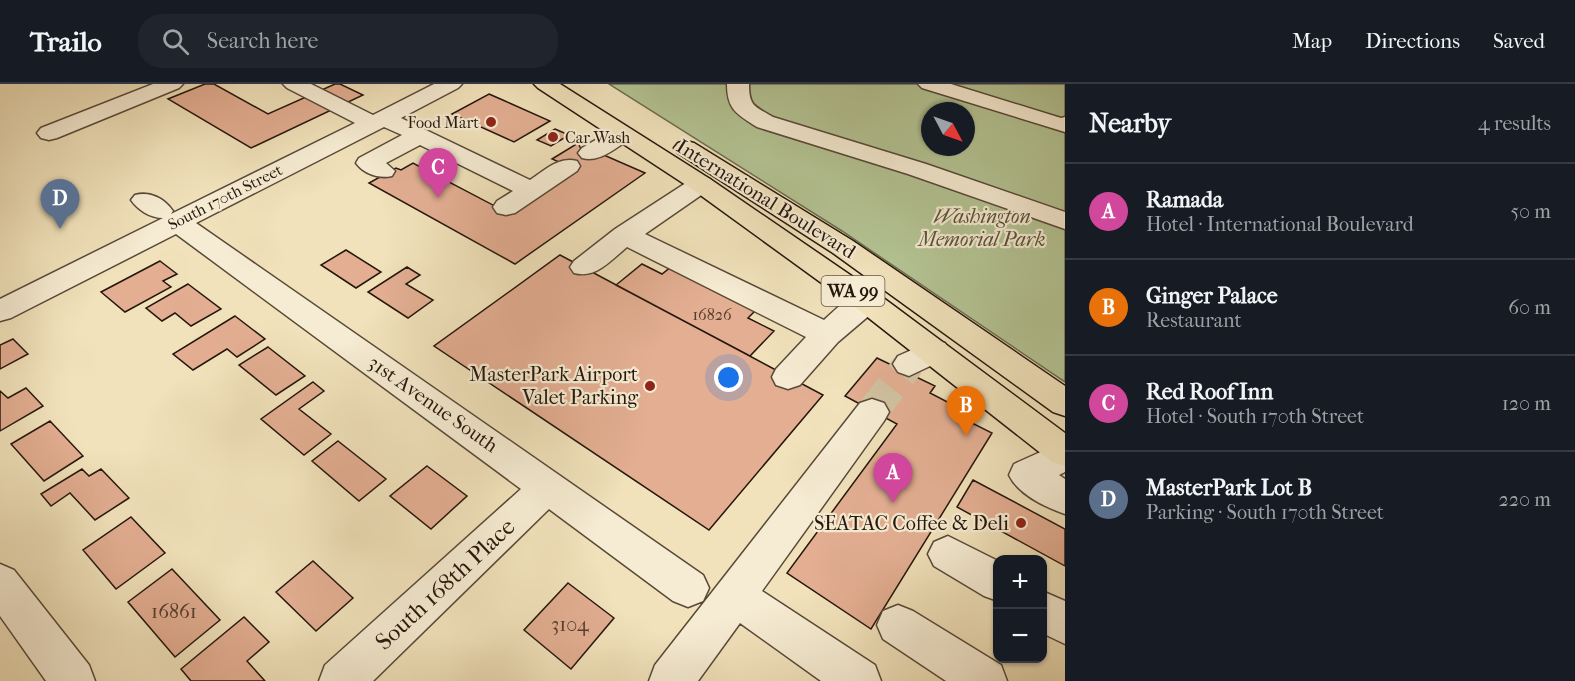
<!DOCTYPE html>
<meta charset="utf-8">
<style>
body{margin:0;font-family:"IM FELL French Canon",serif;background:#20242c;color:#f1f3f6}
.controls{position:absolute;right:18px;bottom:18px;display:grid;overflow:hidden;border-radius:12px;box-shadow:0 2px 4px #0004}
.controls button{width:54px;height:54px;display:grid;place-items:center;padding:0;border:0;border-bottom:2px solid #363941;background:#171b24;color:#f1f3f6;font:30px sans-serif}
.compass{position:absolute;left:921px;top:18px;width:54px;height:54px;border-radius:50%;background:#171b24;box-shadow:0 2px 4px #0004;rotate:131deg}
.you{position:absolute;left:729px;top:294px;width:21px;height:21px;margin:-15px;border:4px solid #fff;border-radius:50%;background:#1a73e8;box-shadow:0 0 0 9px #1a73e833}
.badge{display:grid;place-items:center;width:39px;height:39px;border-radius:50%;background:#ea580c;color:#fff;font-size:20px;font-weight:700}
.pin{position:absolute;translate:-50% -50px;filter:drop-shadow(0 2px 3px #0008)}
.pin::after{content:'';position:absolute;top:32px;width:21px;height:18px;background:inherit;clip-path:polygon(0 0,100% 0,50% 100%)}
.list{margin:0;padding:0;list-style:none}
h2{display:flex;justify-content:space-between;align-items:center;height:78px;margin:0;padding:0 24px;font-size:26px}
h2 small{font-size:20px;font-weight:400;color:#9ea1a6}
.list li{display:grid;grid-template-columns:39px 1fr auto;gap:18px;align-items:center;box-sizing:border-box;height:96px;padding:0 24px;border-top:2px solid #363941}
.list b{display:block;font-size:22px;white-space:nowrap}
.list p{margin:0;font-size:20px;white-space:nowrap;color:#9ea1a6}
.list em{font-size:20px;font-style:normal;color:#9ea1a6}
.icon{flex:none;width:33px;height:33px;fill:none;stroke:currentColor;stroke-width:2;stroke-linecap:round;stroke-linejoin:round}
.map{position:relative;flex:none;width:1065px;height:597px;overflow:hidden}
header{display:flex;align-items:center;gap:36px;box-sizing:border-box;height:84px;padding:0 30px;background:#171b24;border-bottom:2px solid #363941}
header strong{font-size:28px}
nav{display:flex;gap:33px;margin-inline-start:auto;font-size:21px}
.search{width:420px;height:54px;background:#20242c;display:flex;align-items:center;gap:15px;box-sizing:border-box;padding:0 21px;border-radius:24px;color:#9ea1a6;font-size:22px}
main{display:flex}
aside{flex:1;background:#171b24}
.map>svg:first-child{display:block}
</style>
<header>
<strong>Trailo</strong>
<div class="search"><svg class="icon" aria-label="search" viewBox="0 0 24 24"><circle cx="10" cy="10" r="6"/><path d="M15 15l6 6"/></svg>Search here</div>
<nav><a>Map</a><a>Directions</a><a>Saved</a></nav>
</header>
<main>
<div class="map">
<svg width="1065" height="597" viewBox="0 0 1065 597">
<rect width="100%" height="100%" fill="#f1e2bb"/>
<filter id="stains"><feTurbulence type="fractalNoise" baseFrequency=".00333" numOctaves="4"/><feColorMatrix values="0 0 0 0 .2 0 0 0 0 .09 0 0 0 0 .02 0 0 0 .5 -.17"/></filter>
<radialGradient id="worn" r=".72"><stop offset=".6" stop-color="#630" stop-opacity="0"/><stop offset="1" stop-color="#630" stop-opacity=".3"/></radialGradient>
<path fill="#b4c494" stroke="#6c6d50" stroke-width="1.5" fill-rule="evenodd" d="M609,0H1065V298L842,147ZM930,27H966V63H930Z"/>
<path fill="#e3ae92" stroke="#25160c" stroke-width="1.5" d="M205,0H214L268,30L335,0H340L363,11L251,64L168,15Z
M489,10L505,17L550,37L514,58L452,30Z
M555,45L569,51L551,62L537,56Z
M578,59L581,65L590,69L597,68L645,89L515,180L369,99L396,84L401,86L413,79L510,130L577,86L552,75Z
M346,166L381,188L356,204L321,181Z
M560,171L823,311L709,446L434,262Z
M160,177L177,190L163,197L171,203L125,228L101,208Z
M642,180L662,190L671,183L756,226L748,234L774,247L750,272L616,201Z
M407,183L420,191L406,200L433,216L408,234L368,208Z
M188,200L221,225L191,242L175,229L162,237L146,224Z
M235,232L265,255L237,273L227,265L193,286L173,270Z
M13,255L28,270L0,285V261Z
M268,263L305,292L276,311L239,281Z
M877,274L935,302L930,309L959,324L954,330L992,349L871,545L787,489L897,340L845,312Z
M313,298L324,307L299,325L331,350L304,371L261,335Z
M26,304L43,322L0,347V307L8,314Z
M50,337L83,372L44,397L11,360Z
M338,357L386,395L359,417L312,377Z
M427,382L467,412L431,445L390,412Z
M82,385L89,392L101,385L129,414L95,436L70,409L51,422L41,410Z
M973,396L1065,445V482L957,423Z
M131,433L165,469L116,505L83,466Z
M313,477L353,514L316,547L276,508Z
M172,485L220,536L175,573L128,518Z
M568,499L614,534L571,585L524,546Z
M244,533L269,558L247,577L265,597H191L181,585Z"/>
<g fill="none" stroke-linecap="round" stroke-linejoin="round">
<path stroke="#d2c3a1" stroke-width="31" stroke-dasharray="31 16" stroke-linecap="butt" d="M872,328L909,280"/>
<g stroke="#584938" stroke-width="3">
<path id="minor" d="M153,0H183L179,4L57,54L49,56L41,54L37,49L41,44Z
M283,0H311L373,31L434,0H462L458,4L401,34L530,96C545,86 559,72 577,77L580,82L577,87L515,129L506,131L497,129L493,123L497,117L513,107L420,61L386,79L395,87L392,92C379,95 364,90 356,79L359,74L402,51L384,43L196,139L703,491L709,504L703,517L688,523L673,517L549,425L373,597H319L325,581L521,405L176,150L11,234L0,237V215L163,134C150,134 138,126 131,116L135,111C150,107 164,114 173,127L171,130L355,39L287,4Z
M727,0H749C749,23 755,22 773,33L926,80L1065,128V145L908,90L757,43C737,30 727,26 727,0Z
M918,0H951L1061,34L1065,33V48L922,4Z
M622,43L630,45L634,50L630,55C615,64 600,79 582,74L578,69L582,64L614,45Z
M701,92L710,95L714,100L710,105L645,150L824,236C840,222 855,204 878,210L882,217L878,224L838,258L800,301L788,305L776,301L772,293L776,285L806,253L627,163C611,176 596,195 574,189L570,183L574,177L615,145L692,95Z
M934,256L945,259L950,267L945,275L909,292L898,288L893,280L898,272Z
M872,315L884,319L889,328L884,337L762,507L875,581L881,597H821L740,539L698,597H649L655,581L860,319Z
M1065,357V388L1059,391L1065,395V430C1045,423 1018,410 1009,391L1014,380Z
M948,452L998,477V517L984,512L934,482L928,470L934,458Z
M0,480L14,486L89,581L95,597H46L0,532Z
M1042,507L1065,517V560L1042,549Z
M898,521L913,527L1001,581L1007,597H946L883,555L877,541L883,527Z"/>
</g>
<g stroke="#25160c" stroke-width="3">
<path id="major" d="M534,0H560L710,95L878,210L1065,349V382L1052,378L856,224L692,105L538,4Z
M686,57L694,59L853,157L1065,302V332L1053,328L833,169L678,69L674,64L678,59Z"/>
</g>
<use href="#minor" fill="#f6ecd3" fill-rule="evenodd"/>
<use href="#major" fill="#f1e2bb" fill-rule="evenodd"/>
</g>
<g fill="#8f2418" stroke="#f6ecd3" stroke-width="2">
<circle cx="491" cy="38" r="6"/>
<circle cx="553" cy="53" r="6"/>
<circle cx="650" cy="302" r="6"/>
<circle cx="1021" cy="439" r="6"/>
</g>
<g text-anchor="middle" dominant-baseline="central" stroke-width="4.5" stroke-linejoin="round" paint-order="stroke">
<g font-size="16" fill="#25160c" stroke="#f6ecd3" text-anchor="end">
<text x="479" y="38">Food Mart</text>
<text x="565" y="53" text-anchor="start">Car Wash</text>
</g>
<g font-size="16" fill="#25160c" stroke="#f6ecd3">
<text transform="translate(225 113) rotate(-27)">South 170th Street</text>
</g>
<g font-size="16" fill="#543c2e">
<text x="712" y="230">16826</text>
</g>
<rect fill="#f6ecd3" stroke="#645648" stroke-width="1.5" x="821.5" y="192" width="63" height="30" rx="4.5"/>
<g font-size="18" font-weight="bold" fill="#25160c">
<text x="853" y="207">WA 99</text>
</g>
<g font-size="20" fill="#25160c" stroke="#f6ecd3">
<text transform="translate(766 115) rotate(32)">International Boulevard</text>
<text transform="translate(433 320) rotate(35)">31st Avenue South</text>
</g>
<g font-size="20" font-style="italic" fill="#57533c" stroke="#f6ecd3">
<text x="982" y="132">Washington<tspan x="982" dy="23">Memorial Park</tspan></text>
</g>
<g font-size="20" fill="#25160c" stroke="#f6ecd3" text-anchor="end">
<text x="638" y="290">MasterPark Airport<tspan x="638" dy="23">Valet Parking</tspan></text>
<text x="1009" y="439">SEATAC Coffee &amp; Deli</text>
</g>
<g font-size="20" fill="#543c2e">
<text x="174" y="527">16861</text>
<text x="570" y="540">3104</text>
</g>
<g font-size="24" fill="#25160c" stroke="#f6ecd3">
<text transform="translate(445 500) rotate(-43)">South 168th Place</text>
</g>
</g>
<rect width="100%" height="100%" filter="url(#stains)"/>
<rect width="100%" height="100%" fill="url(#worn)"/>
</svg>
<div class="controls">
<button>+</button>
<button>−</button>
</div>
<svg class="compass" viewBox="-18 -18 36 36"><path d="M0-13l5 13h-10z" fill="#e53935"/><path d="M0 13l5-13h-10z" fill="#9ea1a6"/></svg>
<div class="you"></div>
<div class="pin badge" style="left:893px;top:419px;background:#d1479c">A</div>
<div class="pin badge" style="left:966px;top:352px;background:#e8710a">B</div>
<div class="pin badge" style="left:438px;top:114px;background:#d1479c">C</div>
<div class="pin badge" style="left:60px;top:145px;background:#5c6f8a">D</div>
</div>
<aside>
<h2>Nearby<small>4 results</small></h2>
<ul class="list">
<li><span class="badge" style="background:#d1479c">A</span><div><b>Ramada</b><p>Hotel · International Boulevard</p></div><em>50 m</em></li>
<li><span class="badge" style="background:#e8710a">B</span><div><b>Ginger Palace</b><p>Restaurant</p></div><em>60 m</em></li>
<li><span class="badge" style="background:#d1479c">C</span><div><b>Red Roof Inn</b><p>Hotel · South 170th Street</p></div><em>120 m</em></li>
<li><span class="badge" style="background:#5c6f8a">D</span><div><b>MasterPark Lot B</b><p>Parking · South 170th Street</p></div><em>220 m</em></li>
</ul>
</aside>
</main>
